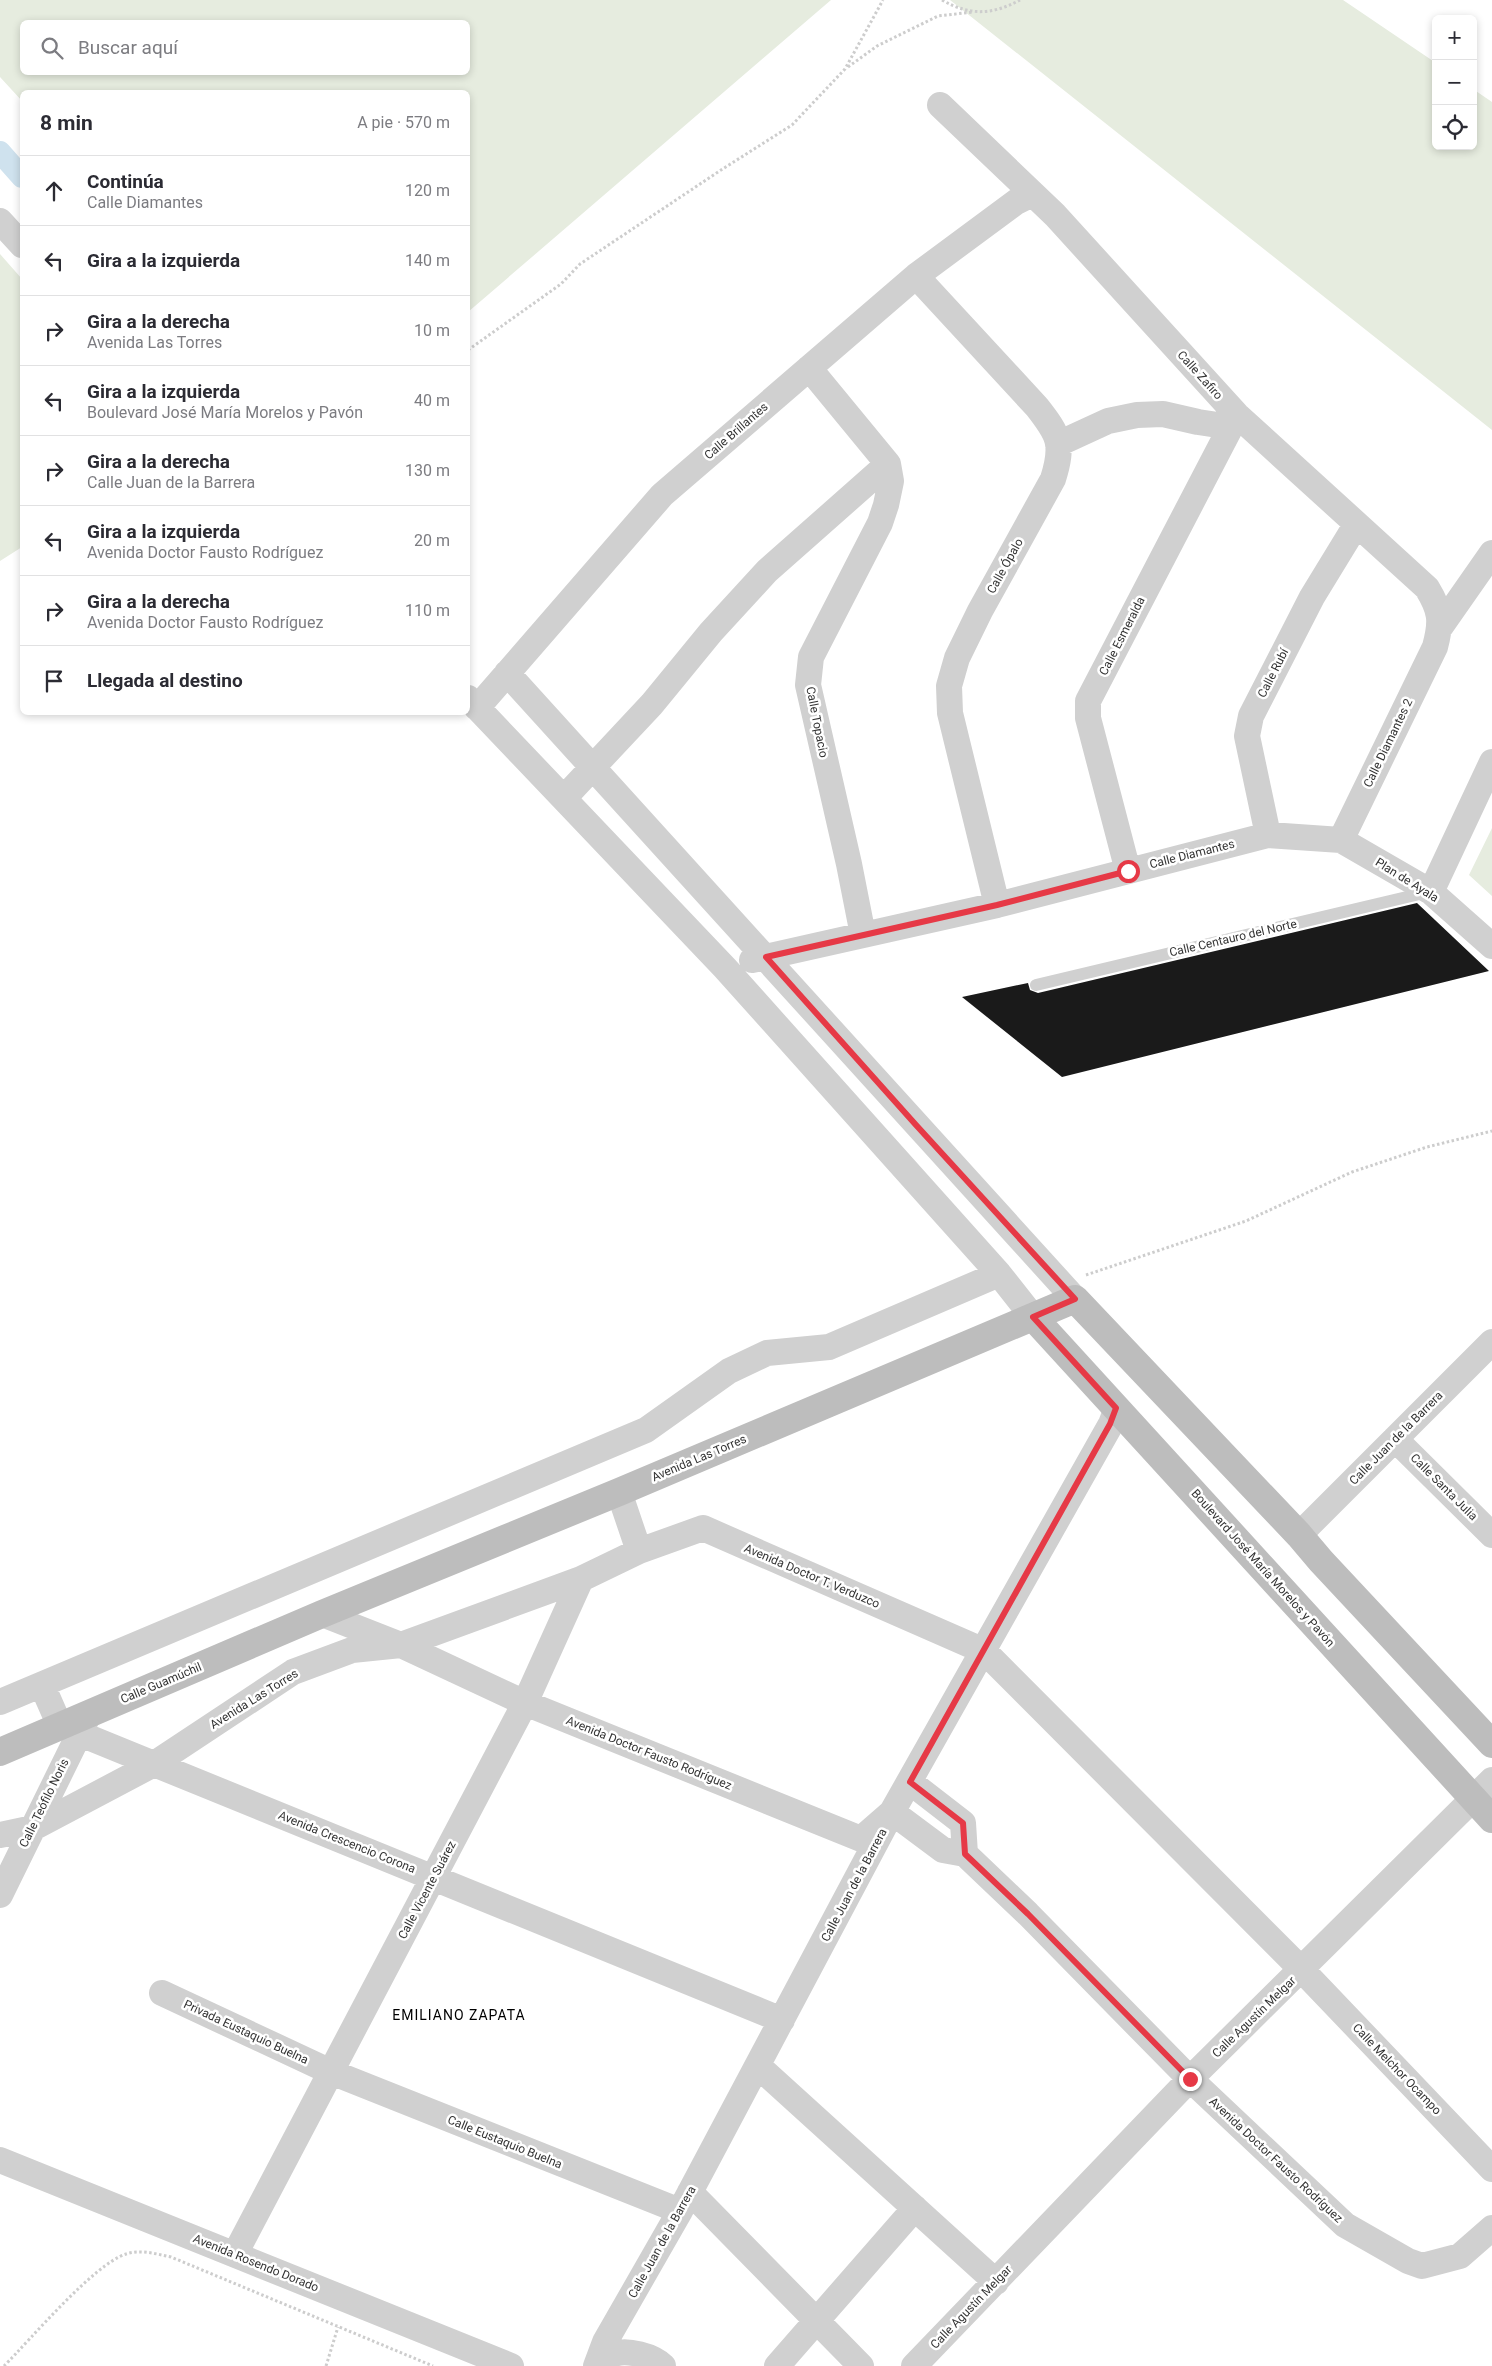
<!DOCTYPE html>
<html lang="es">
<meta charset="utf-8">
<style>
body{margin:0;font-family:Roboto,sans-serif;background:#f7f7f7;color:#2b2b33}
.controls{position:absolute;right:15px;top:15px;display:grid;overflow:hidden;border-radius:8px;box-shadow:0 2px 8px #0003}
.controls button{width:45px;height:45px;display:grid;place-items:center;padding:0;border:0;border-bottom:1px solid #e1e1e2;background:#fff;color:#2b2b33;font:25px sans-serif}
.stop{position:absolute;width:15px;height:15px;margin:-11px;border:4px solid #e63946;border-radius:50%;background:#fff}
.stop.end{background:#e63946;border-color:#fff;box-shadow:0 1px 5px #0008}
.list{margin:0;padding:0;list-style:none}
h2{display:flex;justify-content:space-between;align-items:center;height:65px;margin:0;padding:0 20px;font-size:21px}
h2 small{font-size:16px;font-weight:400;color:#7c7c81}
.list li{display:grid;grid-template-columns:32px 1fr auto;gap:15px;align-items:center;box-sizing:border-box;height:70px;padding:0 20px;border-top:1px solid #e1e1e2}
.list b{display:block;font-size:19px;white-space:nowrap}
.list p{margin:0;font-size:16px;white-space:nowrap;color:#7c7c81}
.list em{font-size:16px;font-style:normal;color:#7c7c81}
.icon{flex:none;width:28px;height:28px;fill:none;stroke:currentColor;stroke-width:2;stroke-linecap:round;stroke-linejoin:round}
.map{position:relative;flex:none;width:1492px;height:2366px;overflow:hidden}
.search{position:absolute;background:#fff;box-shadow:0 2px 8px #0003;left:20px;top:20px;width:450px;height:55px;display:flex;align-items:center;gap:12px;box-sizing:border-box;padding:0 18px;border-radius:8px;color:#7c7c81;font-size:19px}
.panel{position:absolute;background:#fff;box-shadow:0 2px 8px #0003;left:20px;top:90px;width:450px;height:625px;border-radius:8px}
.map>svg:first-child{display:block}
</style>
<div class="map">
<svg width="1492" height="2366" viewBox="0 0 1492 2366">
<rect width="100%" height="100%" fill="#fff"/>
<path fill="#e6ecdf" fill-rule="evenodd" d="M0,0H831L468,312V92H22V101L0,77ZM468,22V72H22V22Z
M950,0H1343L1436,63V146H1473V89L1492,102V430Z
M0,254L22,279V547L0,561Z
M1492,828V896L1469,875Z"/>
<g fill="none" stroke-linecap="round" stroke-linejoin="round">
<path stroke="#cfe2ee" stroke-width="22" d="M0,152L22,177"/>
</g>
<path fill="#1a1a1a" d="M1417,903L1489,971L1062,1077L962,997L1028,983L1030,990L1038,993Z"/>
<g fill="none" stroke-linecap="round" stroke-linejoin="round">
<path stroke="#cdcdcd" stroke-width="3" stroke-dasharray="2.5 2.5" stroke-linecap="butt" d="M942,0C970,16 992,15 1020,0
M848,67L877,46L938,16L973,12
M468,350L561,284L580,264L721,170L792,125L845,69L883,0
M1086,1275L1246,1221L1352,1172L1427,1147L1492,1131
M4,2366C30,2340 94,2264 126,2254C141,2249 156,2254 171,2257L433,2366
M326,2366L338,2327"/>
<path stroke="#d0d0d0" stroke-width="12" d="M1036,985L1428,892"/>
<path stroke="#d0d0d0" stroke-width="26" d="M940,105L1055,215L1237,415L1427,588C1441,611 1442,621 1435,647L1341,840
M0,221L22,245
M916,276L1037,407C1059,435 1064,444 1053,479L980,611L957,658L949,686L950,713L997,905
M809,368L888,464L891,481L886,505L880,523L811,657L808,685L849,864L863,935
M1058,444L1108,421L1137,415L1163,414L1198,422L1231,427
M1441,626L1492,553
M507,673L1075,1299
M468,698L725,968L999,1274L1033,1317
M477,708L662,495L916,276L1016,202L1032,194
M564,798L652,704L711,632L767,571L888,464
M1268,835L1247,736L1251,716L1312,597L1356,525
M1128,871L1088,718V701L1237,415
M1431,892L1492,762
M752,960L997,905L1268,835L1341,840L1431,892L1492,946
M1395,1439L1492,1535
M619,1492L639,1551
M1299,1535L1492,1342
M322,1614L401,1645L525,1703L861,1839L892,1812L943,1850L965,1854L1028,1914L1190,2079L1345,2225L1408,2261L1422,2266L1460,2256L1492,2228
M42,1685L60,1726
M0,1702L646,1430L729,1371L767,1353L829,1347L999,1274
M78,1733L782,2020
M910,1782L963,1823L965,1854
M0,1835L33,1828L154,1764L293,1672L352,1650L401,1645L581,1579
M0,1895L87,1718
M162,1993L331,2072L680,2211
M758,2066L996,2282
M0,2160L511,2366
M690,2192L861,2366
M235,2254L525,1703L581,1579L639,1551L703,1528L984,1651L1302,1970L1492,2169
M596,2366L605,2342L680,2211L892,1812L1111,1424L1117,1408
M597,2366C602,2362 608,2357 614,2354C627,2349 653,2356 663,2366
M777,2366L915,2208
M914,2366L1190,2079L1492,1780"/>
<path stroke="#bdbdbd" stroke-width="28" d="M1033,1317L1492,1819
M0,1752L322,1614L619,1492L1075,1299L1299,1535L1321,1561L1492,1744"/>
</g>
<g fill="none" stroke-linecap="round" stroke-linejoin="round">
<path stroke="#e63946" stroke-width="6" d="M1128,871L997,905L766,957L916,1125L1075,1299L1033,1317L1116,1408L1110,1424L910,1782L963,1823L965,1854L1028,1914L1190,2079"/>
</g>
<g text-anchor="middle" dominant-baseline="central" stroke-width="5" stroke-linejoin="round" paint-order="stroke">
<g font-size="12" fill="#333" stroke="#fff">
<text transform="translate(1200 375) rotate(48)">Calle Zafiro</text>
<text transform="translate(736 431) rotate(-41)">Calle Brillantes</text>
<text transform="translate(1005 566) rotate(-61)">Calle Ópalo</text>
<text transform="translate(1122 636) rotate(-63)">Calle Esmeralda</text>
<text transform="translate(1273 673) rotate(-63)">Calle Rubí</text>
<text transform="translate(817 722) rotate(79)">Calle Topacio</text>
<text transform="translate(1388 743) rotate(-64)">Calle Diamantes 2</text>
<text transform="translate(1192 854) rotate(-14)">Calle Diamantes</text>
<text transform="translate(1407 880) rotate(32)">Plan de Ayala</text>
<text transform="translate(1233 938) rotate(-13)">Calle Centauro del Norte</text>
<text transform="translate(1396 1438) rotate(-45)">Calle Juan de la Barrera</text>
<text transform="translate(699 1458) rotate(-23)">Avenida Las Torres</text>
<text transform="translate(1444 1487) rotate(45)">Calle Santa Julia</text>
<text transform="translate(1263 1568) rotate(48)">Boulevard José María Morelos y Pavón</text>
<text transform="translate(812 1576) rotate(23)">Avenida Doctor T. Verduzco</text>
<text transform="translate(161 1683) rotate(-23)">Calle Guamúchil</text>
<text transform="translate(254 1699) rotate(-32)">Avenida Las Torres</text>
<text transform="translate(649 1753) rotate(22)">Avenida Doctor Fausto Rodríguez</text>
<text transform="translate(44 1803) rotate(-64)">Calle Teófilo Noris</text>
<text transform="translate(347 1842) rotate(22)">Avenida Crescencio Corona</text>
<text transform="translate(854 1885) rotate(-62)">Calle Juan de la Barrera</text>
<text transform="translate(427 1890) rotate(-62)">Calle Vicente Suárez</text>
<text transform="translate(1254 2017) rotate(-44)">Calle Agustín Melgar</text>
<text transform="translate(246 2032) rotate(25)">Privada Eustaquio Buelna</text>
<text transform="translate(1397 2069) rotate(46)">Calle Melchor Ocampo</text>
<text transform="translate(505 2142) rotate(22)">Calle Eustaquio Buelna</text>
<text transform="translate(1276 2160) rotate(43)">Avenida Doctor Fausto Rodríguez</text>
<text transform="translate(662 2242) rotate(-61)">Calle Juan de la Barrera</text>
<text transform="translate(256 2263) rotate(22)">Avenida Rosendo Dorado</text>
<text transform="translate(971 2307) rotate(-46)">Calle Agustín Melgar</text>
</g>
<g font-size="14" letter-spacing="1" fill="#000" stroke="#fff">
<text x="459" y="2015">EMILIANO ZAPATA</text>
</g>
</g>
</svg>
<div class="controls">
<button>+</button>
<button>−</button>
<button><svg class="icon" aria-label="locate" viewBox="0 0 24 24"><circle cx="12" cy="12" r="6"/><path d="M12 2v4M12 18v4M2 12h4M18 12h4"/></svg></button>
</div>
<div class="stop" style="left:1128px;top:871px"></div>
<div class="stop end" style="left:1190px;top:2079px"></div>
<div class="search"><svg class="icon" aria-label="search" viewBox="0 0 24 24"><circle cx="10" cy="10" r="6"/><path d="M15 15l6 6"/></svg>Buscar aquí</div>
<section class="panel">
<h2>8 min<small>A pie · 570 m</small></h2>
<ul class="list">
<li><svg class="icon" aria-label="ahead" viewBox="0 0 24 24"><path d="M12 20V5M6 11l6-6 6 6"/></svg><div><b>Continúa</b><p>Calle Diamantes</p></div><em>120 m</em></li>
<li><svg class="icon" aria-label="left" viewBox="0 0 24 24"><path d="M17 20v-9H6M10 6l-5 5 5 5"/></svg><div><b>Gira a la izquierda</b></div><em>140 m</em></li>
<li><svg class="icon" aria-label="right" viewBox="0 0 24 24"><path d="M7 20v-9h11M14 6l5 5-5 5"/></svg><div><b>Gira a la derecha</b><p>Avenida Las Torres</p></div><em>10 m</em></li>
<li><svg class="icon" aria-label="left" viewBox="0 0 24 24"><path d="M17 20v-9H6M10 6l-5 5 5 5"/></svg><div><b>Gira a la izquierda</b><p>Boulevard José María Morelos y Pavón</p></div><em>40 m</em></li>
<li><svg class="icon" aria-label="right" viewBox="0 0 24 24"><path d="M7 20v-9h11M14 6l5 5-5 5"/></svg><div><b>Gira a la derecha</b><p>Calle Juan de la Barrera</p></div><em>130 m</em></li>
<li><svg class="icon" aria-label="left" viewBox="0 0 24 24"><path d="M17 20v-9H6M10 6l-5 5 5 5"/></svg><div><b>Gira a la izquierda</b><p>Avenida Doctor Fausto Rodríguez</p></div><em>20 m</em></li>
<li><svg class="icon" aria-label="right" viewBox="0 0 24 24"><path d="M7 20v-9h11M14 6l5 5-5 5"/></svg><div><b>Gira a la derecha</b><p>Avenida Doctor Fausto Rodríguez</p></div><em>110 m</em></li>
<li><svg class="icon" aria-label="arrive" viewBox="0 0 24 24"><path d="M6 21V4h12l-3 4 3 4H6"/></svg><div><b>Llegada al destino</b></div></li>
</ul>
</section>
</div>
